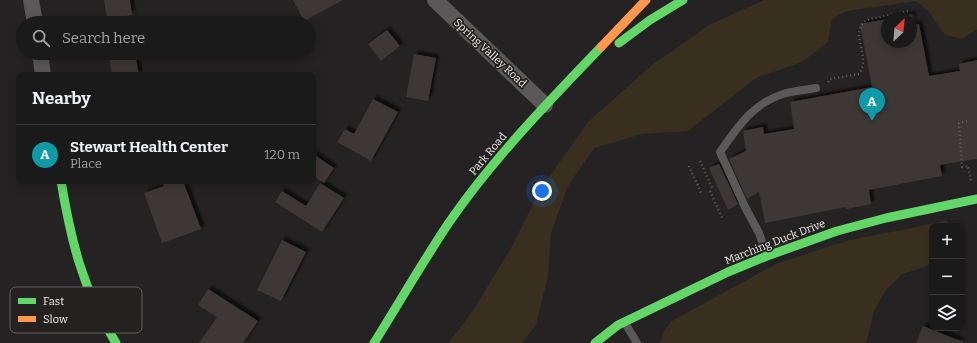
<!DOCTYPE html>
<meta charset="utf-8">
<style>
body{margin:0;font-family:Bitter,serif;background:#242323;color:#f1f3f6}
.controls{position:absolute;right:12px;bottom:12px;display:grid;overflow:hidden;border-radius:8px;box-shadow:0 2px 10px #0003}
.controls button{width:36px;height:36px;display:grid;place-items:center;padding:0;border:0;border-bottom:1px solid #393839;background:#1b1a1a;color:#f1f3f6;font:20px sans-serif}
.compass{position:absolute;left:881px;top:12px;width:36px;height:36px;border-radius:50%;background:#1b1a1a;box-shadow:0 2px 10px #0003;rotate:26deg}
.you{position:absolute;left:542px;top:191px;width:14px;height:14px;margin:-10px;border:3px solid #fff;border-radius:50%;background:#1a73e8;box-shadow:0 0 0 6px #1a73e833}
.badge{display:grid;place-items:center;width:26px;height:26px;border-radius:50%;background:#a9a6a5;color:#fff;font-size:13px;font-weight:700}
.pin{position:absolute;translate:-50% -33px;filter:drop-shadow(0 1px 2px #0008)}
.pin::after{content:'';position:absolute;top:21px;width:14px;height:12px;background:inherit;clip-path:polygon(0 0,100% 0,50% 100%)}
.list{margin:0;padding:0;list-style:none}
h2{display:flex;justify-content:space-between;align-items:center;height:52px;margin:0;padding:0 16px;font-size:17px}
h2 small{font-size:13px;font-weight:400;color:#a0a1a2}
.list li{display:grid;grid-template-columns:26px 1fr auto;gap:12px;align-items:center;box-sizing:border-box;height:60px;padding:0 16px;border-top:1px solid #393839}
.list b{display:block;font-size:15px;white-space:nowrap}
.list p{margin:0;font-size:13px;white-space:nowrap;color:#a0a1a2}
.list em{font-size:13px;font-style:normal;color:#a0a1a2}
.icon{flex:none;width:22px;height:22px;fill:none;stroke:currentColor;stroke-width:2;stroke-linecap:round;stroke-linejoin:round}
.map{position:relative;flex:none;width:977px;height:343px;overflow:hidden}
.search{position:absolute;background:#1b1a1a;box-shadow:0 2px 10px #0003;left:16px;top:16px;width:300px;height:44px;display:flex;align-items:center;gap:10px;box-sizing:border-box;padding:0 14px;border-radius:22px;color:#a0a1a2;font-size:15px}
.panel{position:absolute;background:#1b1a1a;box-shadow:0 2px 10px #0003;left:16px;top:72px;width:300px;height:112px;border-radius:8px}
.map>svg:first-child{display:block}
</style>
<div class="map">
<svg width="977" height="343" viewBox="0 0 977 343">
<defs>
<filter id="shadow"><feDropShadow dx="3.5" dy="-3.5" stdDeviation="1" flood-color="#0009"/></filter>
</defs>
<rect width="100%" height="100%" fill="#242222"/>
<path fill="#382f1f" d="M764,0H977V29L962,39L945,35L928,11L916,1L847,11L832,19L828,42L802,62L756,78L688,131L642,134L594,148L568,186L551,233L548,276L536,325L522,343H448L464,323L477,304L511,248L540,190L588,122L652,65L709,25Z
M946,220L952,226H932V262L925,267L902,274L885,291L874,311L866,343H660L664,331L670,322L776,264L849,240L912,228Z"/>
<path fill="#3d3735" filter="url(#shadow)" d="M104,0H130L132,15L107,19Z
M293,0H343L304,21Z
M912,14L913,25L919,24L929,76L960,71L959,64L977,60V159L940,165L942,176L869,190L871,204L846,209V207L765,223L759,192L747,199L729,159L746,151L743,131L763,127L764,134L794,129L790,102L872,87L860,24L887,19V42H911V18H892Z
M387,30L400,46L381,61L368,44Z
M108,53H135L139,75H112Z
M414,54L436,58L428,101L406,97Z
M373,99L398,112L371,161L337,142L345,129L354,134Z
M313,154L334,168L324,183L313,176Z
M719,164L738,204L728,210L709,168Z
M162,181H183L201,229L162,243L144,193L164,186Z
M320,183L344,198L322,232L275,202L282,191L306,206Z
M282,240L306,252L281,301L257,290Z
M208,289L258,321L243,343H199L217,317L198,305Z
M923,326L963,342V343H916Z"/>
<g fill="none" stroke-linecap="round" stroke-linejoin="round">
<path stroke="#605e5e" stroke-width="2.5" stroke-dasharray="1 3" stroke-linecap="butt" d="M828,82L830,79L859,74C872,54 848,36 866,20L908,11
M967,121L959,123L962,167L968,166L971,181
M700,161L713,190
M689,166L702,195
M710,191L722,218"/>
<path stroke="#5a5858" stroke-width="8" d="M767,255L759,233L745,207L720,152C738,127 752,104 783,94C793,91 805,90 816,88
M625,323L637,343"/>
<path stroke="#5a5858" stroke-width="16" d="M31,0L35,23
M435,0L545,105
M40,53L43,75"/>
<path stroke="#63d668" stroke-width="9" d="M619,43L650,20L683,0
M61,181C71,241 83,291 116,343
M374,343C399,303 422,263 448,224C491,161 548,102 601,47
M595,343L618,325L728,272L767,256L837,231L886,218L977,199"/>
<path stroke="#ff974d" stroke-width="9" d="M601,47L646,0"/>
</g>
<g text-anchor="middle" dominant-baseline="central" stroke-width="3.5" stroke-linejoin="round" paint-order="stroke">
<g font-size="11" fill="#f0edec" stroke="#252121">
<text transform="translate(490 53) rotate(43)">Spring Valley Road</text>
<text transform="translate(488 154) rotate(-50)">Park Road</text>
<text transform="translate(775 242) rotate(-21)">Marching Duck Drive</text>
</g>
</g>
<rect x="10" y="287" width="132" height="46" rx="6" fill="#252121" stroke="#625e5e" stroke-width="1"/>
<rect x="18" y="298" width="18" height="6" fill="#63d668"/>
<rect x="18" y="316" width="18" height="6" fill="#ff974d"/>
<g font-size="11" fill="#f0edec">
<text x="43" y="305">Fast</text>
<text x="43" y="323">Slow</text>
</g>
</svg>
<div class="controls">
<button>+</button>
<button>−</button>
<button><svg class="icon" aria-label="layers" viewBox="0 0 24 24"><path d="M12 4l9 5-9 5-9-5zM3 14l9 5 9-5"/></svg></button>
</div>
<svg class="compass" viewBox="-18 -18 36 36"><path d="M0-13l5 13h-10z" fill="#e53935"/><path d="M0 13l5-13h-10z" fill="#a0a1a2"/></svg>
<div class="you"></div>
<div class="pin badge" style="left:872px;top:121px;background:#0f9aa8">A</div>
<div class="search"><svg class="icon" aria-label="search" viewBox="0 0 24 24"><circle cx="10" cy="10" r="6"/><path d="M15 15l6 6"/></svg>Search here</div>
<section class="panel">
<h2>Nearby<small></small></h2>
<ul class="list">
<li><span class="badge" style="background:#0f9aa8">A</span><div><b>Stewart Health Center</b><p>Place</p></div><em>120 m</em></li>
</ul>
</section>
</div>
